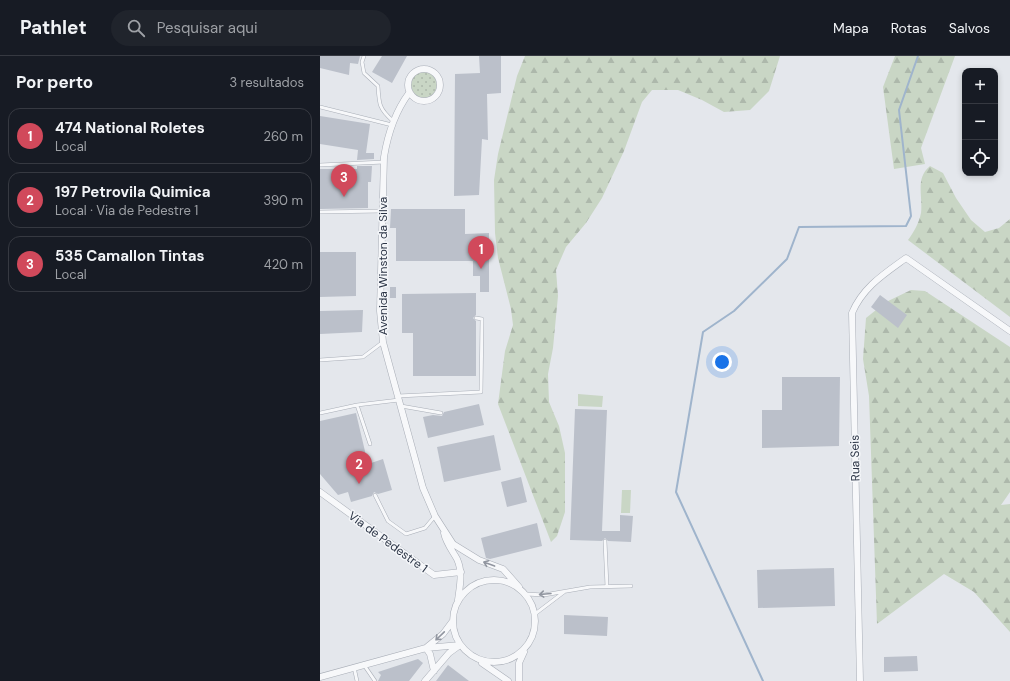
<!DOCTYPE html>
<html lang="pt">
<meta charset="utf-8">
<style>
body{margin:0;font-family:"DM Sans",sans-serif;background:#20242c;color:#f1f3f6}
.controls{position:absolute;right:12px;top:12px;display:grid;overflow:hidden;border-radius:8px;box-shadow:0 2px 6px #0003}
.controls button{width:36px;height:36px;display:grid;place-items:center;padding:0;border:0;border-bottom:1px solid #363941;background:#171b24;color:#f1f3f6;font:20px sans-serif}
.you{position:absolute;left:402px;top:306px;width:14px;height:14px;margin:-10px;border:3px solid #fff;border-radius:50%;background:#1a73e8;box-shadow:0 0 0 6px #1a73e833}
.badge{display:grid;place-items:center;width:26px;height:26px;border-radius:50%;background:#d1495b;color:#fff;font-size:13px;font-weight:700}
.pin{position:absolute;translate:-50% -33px;filter:drop-shadow(0 1px 2px #0008)}
.pin::after{content:'';position:absolute;top:21px;width:14px;height:12px;background:inherit;clip-path:polygon(0 0,100% 0,50% 100%)}
.list{margin:0;padding:0;list-style:none}
h2{display:flex;justify-content:space-between;align-items:center;height:52px;margin:0;padding:0 16px;font-size:17px}
h2 small{font-size:13px;font-weight:400;color:#9ea1a6}
.list li{display:grid;grid-template-columns:26px 1fr auto;gap:12px;align-items:center;box-sizing:border-box;height:56px;margin:0 8px 8px;padding:0 8px;border:1px solid #363941;border-radius:12px}
.list b{display:block;font-size:15px;white-space:nowrap}
.list p{margin:0;font-size:13px;white-space:nowrap;color:#9ea1a6}
.list em{font-size:13px;font-style:normal;color:#9ea1a6}
.icon{flex:none;width:22px;height:22px;fill:none;stroke:currentColor;stroke-width:2;stroke-linecap:round;stroke-linejoin:round}
.map{position:relative;flex:none;width:690px;height:625px;overflow:hidden}
header{display:flex;align-items:center;gap:24px;box-sizing:border-box;height:56px;padding:0 20px;background:#171b24;border-bottom:1px solid #363941}
header strong{font-size:19px}
nav{display:flex;gap:22px;margin-inline-start:auto;font-size:14px}
.search{width:280px;height:36px;background:#20242c;display:flex;align-items:center;gap:10px;box-sizing:border-box;padding:0 14px;border-radius:22px;color:#9ea1a6;font-size:15px}
main{display:flex}
aside{flex:1;background:#171b24}
.map>svg:first-child{display:block}
</style>
<header>
<strong>Pathlet</strong>
<div class="search"><svg class="icon" aria-label="search" viewBox="0 0 24 24"><circle cx="10" cy="10" r="6"/><path d="M15 15l6 6"/></svg>Pesquisar aqui</div>
<nav><a>Mapa</a><a>Rotas</a><a>Salvos</a></nav>
</header>
<main>
<aside>
<h2>Por perto<small>3 resultados</small></h2>
<ul class="list">
<li><span class="badge">1</span><div><b>474 National Roletes</b><p>Local</p></div><em>260 m</em></li>
<li><span class="badge">2</span><div><b>197 Petrovila Quimica</b><p>Local · Via de Pedestre 1</p></div><em>390 m</em></li>
<li><span class="badge">3</span><div><b>535 Camallon Tintas</b><p>Local</p></div><em>420 m</em></li>
</ul>
</aside>
<div class="map">
<svg width="690" height="625" viewBox="0 0 690 625">
<defs>
<pattern id="grass-dots" width="8" height="8" patternUnits="userSpaceOnUse"><rect width="8" height="8" fill="#c9d6c5"/><path d="M2 2h.1M6 6h.1" fill="none" stroke="#adb8ab" stroke-width="1.8" stroke-linecap="round"/></pattern>
<pattern id="forest-firs" width="22" height="20" patternUnits="userSpaceOnUse"><rect width="22" height="20" fill="#c9d6c5"/><path d="M5 1l3.5 6h-7zM16 11l3.5 6h-7z" fill="#adb8ab"/></pattern>
</defs>
<rect width="100%" height="100%" fill="#e4e7ec"/>
<path fill="url(#grass-dots)" d="M91 29a13 13 0 1 1 26 0a13 13 0 1 1-26 0Z"/>
<path fill="url(#forest-firs)" d="M205,0H460L449,35L430,54L404,56L382,44L358,34H332L322,46L304,95L282,142L266,167L246,191L236,214L238,240L233,292L228,318L229,346L239,370L245,397V456L237,480L231,486L178,348L185,295L193,269L191,253L178,202L175,177L174,124L178,98L197,20Z
M575,0H635L601,92L605,108L574,113L563,31Z
M610,110L623,117L636,142L651,164L665,176L679,172L690,163V261L588,184C594,176 599,167 601,157C603,140 595,122 610,110Z
M591,234L605,235L690,291V436L681,449L690,448V576L654,536L624,518L557,568L549,340L543,303L546,262L566,246Z"/>
<path fill="#c9d6c5" d="M258,338L283,340L282,351L258,350Z
M302,434H311L310,457H301Z"/>
<g fill="none" stroke-linecap="round" stroke-linejoin="round">
<path stroke="#9fb4cc" stroke-width="2" d="M443,625L356,436L383,276L414,255L467,203L479,171L586,170L591,160L579,54L598,0"/>
</g>
<path fill="#bbc0ca" d="M0,0H40L38,8L30,7L29,19L0,12Z
M62,0H87L72,27L52,16Z
M159,0H181V37L167,38L168,84L162,83L159,139L134,140L135,18L160,17Z
M0,60L50,68L46,97H54V103L37,104L38,94L0,88Z
M37,110H52L51,126H48V152L0,153V113H37Z
M71,153H145V178L169,177V236H160V220H153V205H76V172H70Z
M0,196H36V240L0,241Z
M70,231H76V242H70Z
M156,237V259L153,262L156,265V320H93V277H82V238Z
M560,239L587,259L578,272L551,251Z
M43,254L42,276L0,278V255Z
M462,321H520L519,390L442,392V354H462Z
M159,348L164,369L108,382L103,361L113,359L122,360L124,356Z
M255,353L287,354L282,475H300V459L313,460L311,486L288,485L285,482L282,485L250,484Z
M36,357L48,408L63,403L72,434L58,438L54,436L52,440L31,446L28,436L18,439L0,418V365Z
M174,379L181,414L124,426L117,391Z
M201,421L207,446L187,451L181,426Z
M217,467L222,490L170,503L166,502L161,482Z
M514,512L515,550L438,552L437,514Z
M244,559L288,561L287,580L244,578Z
M597,600L598,615L564,616V601Z
M98,603L103,607L89,625H58L61,619L58,616Z
M128,609L149,625H116Z"/>
<g fill="none" stroke-linecap="round" stroke-linejoin="round">
<g stroke="#a9aeb7" stroke-width="4">
<path id="service" d="M44,0L42,6L44,17L58,30C59,48 59,53 73,65
M0,51L72,69
M0,109L64,106
M0,156L62,155
M0,304L43,301L63,286
M78,340L161,336L162,263L156,262
M37,349L50,388
M81,350L121,357
M0,357L37,349L79,344
M55,439L68,465L86,478L105,472L115,460
M285,485L287,531
M206,538L224,539L270,531L311,530
M215,558L244,536
M44,609L55,625
M34,611L37,625"/>
</g>
<g stroke="#a9aeb7" stroke-width="7">
<path id="minor" d="M88 29a16 16 0 1 1 32 0a16 16 0 1 1-32 0Z
M89,37C75,56 68,77 64,101L60,255L63,286L103,432L115,460L133,488L159,504L183,513L199,531
M0,436L114,519L141,516
M124,477C126,487 132,494 137,503C143,516 140,529 138,544
M133 565a41 41 0 1 1 82 0a41 41 0 1 1-82 0Z
M107,591L123,578L132,566
M106,592L110,598L114,615
M162,607L188,625
M0,621L106,592L140,589
M105,625L129,597L140,589
M199,625V607L204,596
M540,625L532,257C543,231 564,218 586,202L690,275"/>
</g>
<use href="#service" stroke="#f7f8fa" stroke-width="3"/>
<use href="#minor" stroke="#f7f8fa" stroke-width="6"/>
</g>
<defs><path id="oneway-shaft" d="M-6 0H5M1.5-3L5.5 0L1.5 3" fill="none" stroke-width="1.6" stroke-linecap="round" stroke-linejoin="round"/></defs>
<g stroke="#9196a0">
<use href="#oneway-shaft" transform="translate(169 508) rotate(-160)"/>
<use href="#oneway-shaft" transform="translate(225 538) rotate(175)"/>
<use href="#oneway-shaft" transform="translate(120 580) rotate(136)"/>
</g>
<g text-anchor="middle" dominant-baseline="central" stroke-width="3" stroke-linejoin="round" paint-order="stroke">
<g font-size="12" fill="#2b3445" stroke="#f4f6f9">
<text transform="translate(63 210) rotate(-90)">Avenida Winston da Silva</text>
<text transform="translate(535 402) rotate(-91)">Rua Seis</text>
<text transform="translate(68 486) rotate(36)">Via de Pedestre 1</text>
</g>
</g>
</svg>
<div class="controls">
<button>+</button>
<button>−</button>
<button><svg class="icon" aria-label="locate" viewBox="0 0 24 24"><circle cx="12" cy="12" r="6"/><path d="M12 2v4M12 18v4M2 12h4M18 12h4"/></svg></button>
</div>
<div class="you"></div>
<div class="pin badge" style="left:161px;top:213px">1</div>
<div class="pin badge" style="left:39px;top:428px">2</div>
<div class="pin badge" style="left:24px;top:141px">3</div>
</div>
</main>
